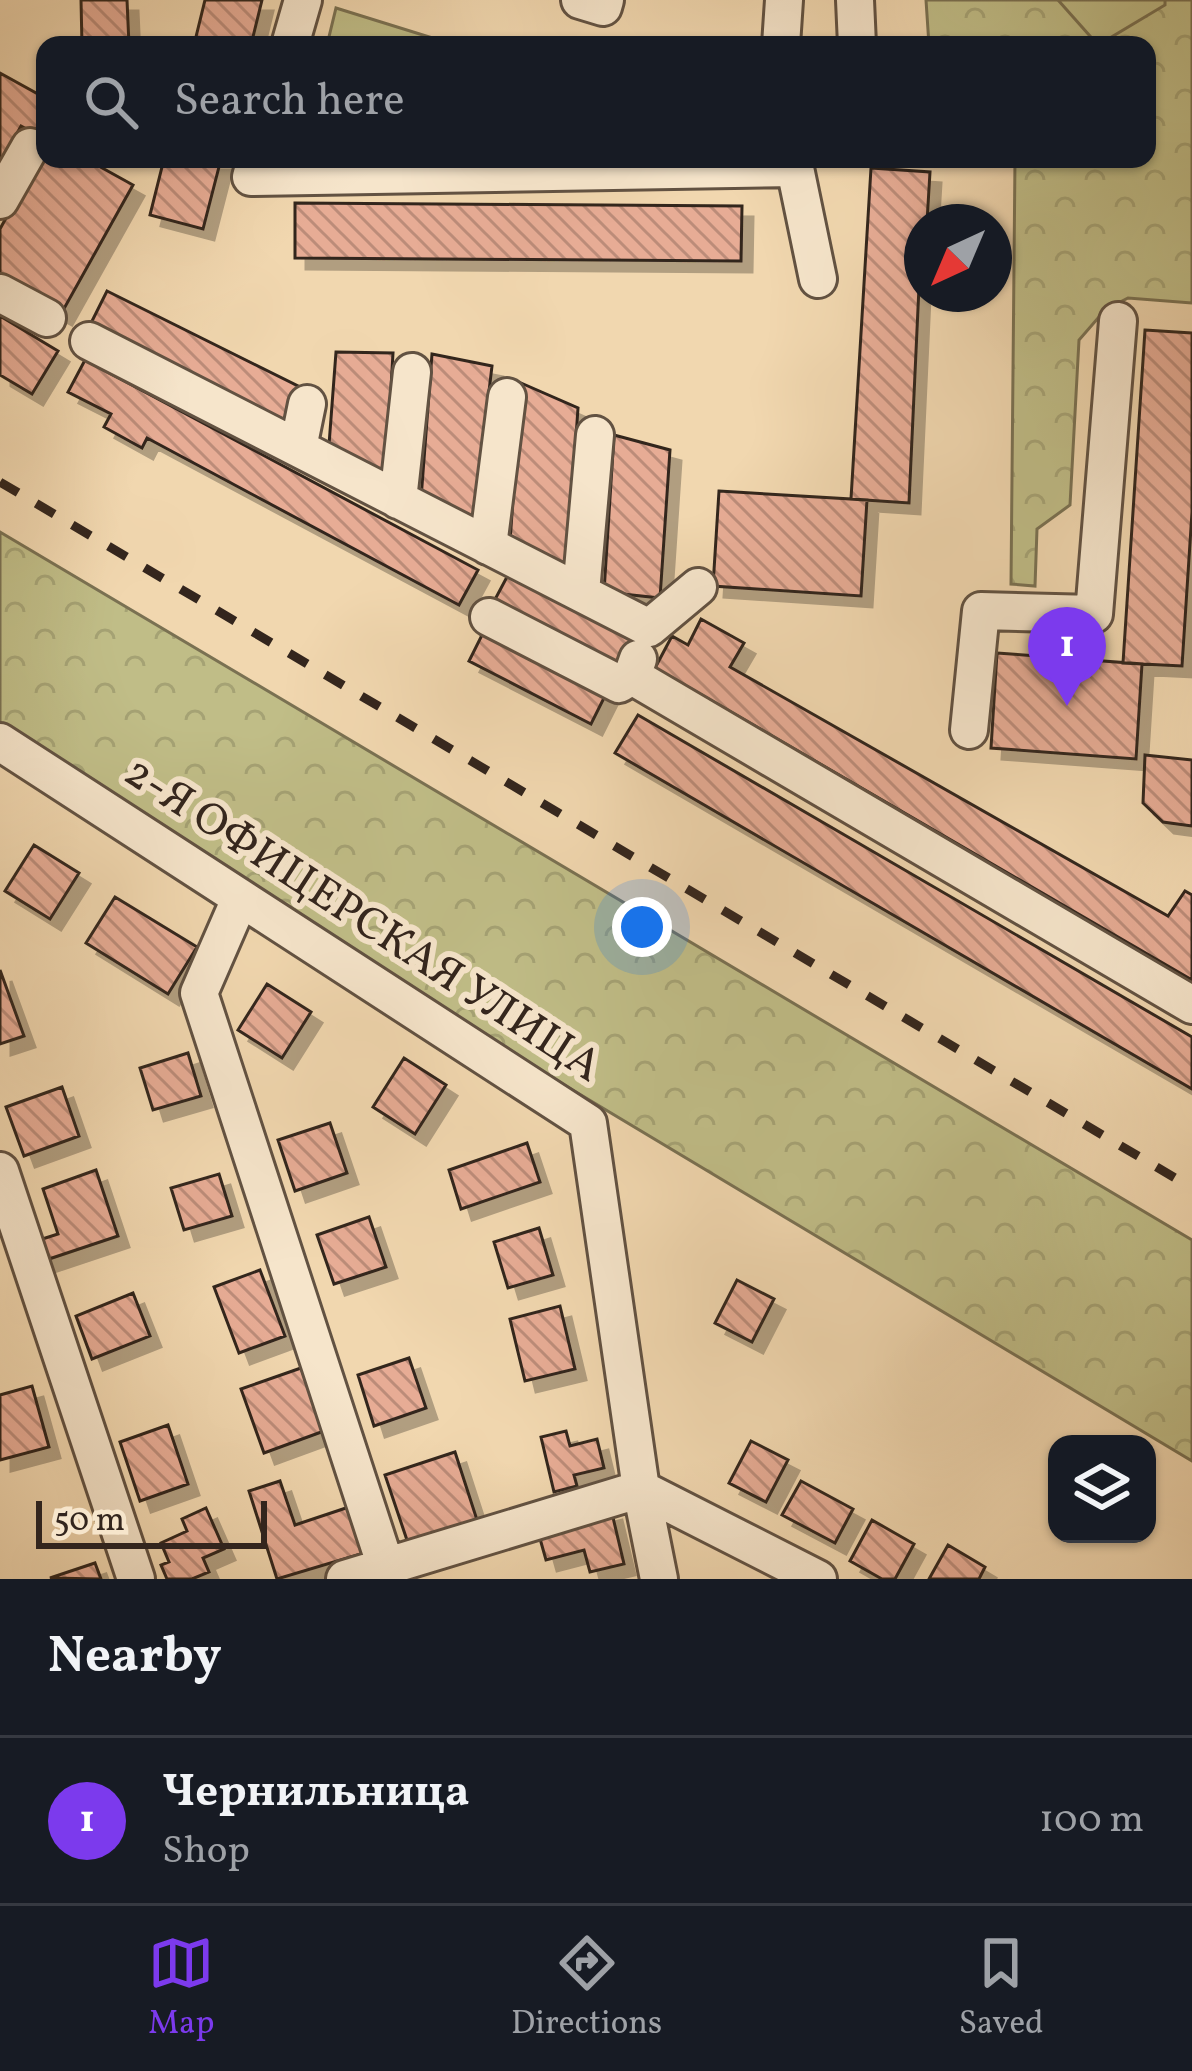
<!DOCTYPE html>
<meta charset="utf-8">
<style>
body{margin:0;font-family:Vollkorn,serif;background:#20242c;color:#f1f3f6}
.controls{position:absolute;right:36px;bottom:36px;display:grid;overflow:hidden;border-radius:24px;box-shadow:0 3px 9px #0004}
.controls button{width:108px;height:108px;display:grid;place-items:center;padding:0;border:0;border-bottom:3px solid #363941;background:#171b24;color:#f1f3f6;font:60px sans-serif}
.compass{position:absolute;left:904px;top:204px;width:108px;height:108px;border-radius:50%;background:#171b24;box-shadow:0 3px 9px #0004;rotate:224deg}
.scale{position:absolute;left:36px;bottom:30px;width:231px;box-sizing:border-box;padding-left:12px;border:6px solid #33251d;border-top:0;font-size:33px;line-height:42px;white-space:nowrap;color:#33251d;-webkit-text-stroke:9px #f6e5cb;paint-order:stroke}
.you{position:absolute;left:642px;top:927px;width:42px;height:42px;margin:-30px;border:9px solid #fff;border-radius:50%;background:#1a73e8;box-shadow:0 0 0 18px #1a73e833}
.badge{display:grid;place-items:center;width:78px;height:78px;border-radius:50%;background:#7c3aed;color:#fff;font-size:39px;font-weight:700}
.pin{position:absolute;translate:-50% -99px;filter:drop-shadow(0 3px 6px #0008)}
.pin::after{content:'';position:absolute;top:63px;width:42px;height:36px;background:inherit;clip-path:polygon(0 0,100% 0,50% 100%)}
.list{margin:0;padding:0;list-style:none}
h2{display:flex;justify-content:space-between;align-items:center;height:156px;margin:0;padding:0 48px;font-size:51px}
h2 small{font-size:39px;font-weight:400;color:#9ea1a6}
.list li{display:grid;grid-template-columns:78px 1fr auto;gap:36px;align-items:center;box-sizing:border-box;height:168px;padding:0 48px;border-top:3px solid #363941}
.list b{display:block;font-size:45px;white-space:nowrap}
.list p{margin:0;font-size:39px;white-space:nowrap;color:#9ea1a6}
.list em{font-size:39px;font-style:normal;color:#9ea1a6}
.icon{flex:none;width:66px;height:66px;fill:none;stroke:currentColor;stroke-width:2;stroke-linecap:round;stroke-linejoin:round}
.map{position:relative;flex:none;width:1192px;height:1579px;overflow:hidden}
.search{position:absolute;background:#171b24;box-shadow:0 3px 9px #0004;left:36px;right:36px;top:36px;height:132px;display:flex;align-items:center;gap:30px;box-sizing:border-box;padding:0 42px;border-radius:24px;color:#9ea1a6;font-size:45px}
.sheet{height:324px;background:#171b24}
nav{display:flex;justify-content:space-around;align-items:center;box-sizing:border-box;height:168px;border-top:3px solid #363941;background:#171b24;font-size:33px;color:#9ea1a6}
nav a{display:grid;justify-items:center;gap:6px}
nav .on{color:#7c3aed}
.map>svg:first-child{display:block}
</style>
<div class="map">
<svg width="1192" height="1579" viewBox="0 0 1192 1579">
<defs>
<pattern id="forest-crowns" width="20" height="18" patternUnits="userSpaceOnUse" patternTransform="scale(3)"><rect width="20" height="18" fill="#c0bd87"/><path d="M2 6a3 3 0 1 1 6 0M12 15a3 3 0 1 1 6 0" fill="none" stroke="#a5a274"/></pattern>
<pattern id="building-back-hatch" width="6" height="6" patternUnits="userSpaceOnUse" patternTransform="scale(3)"><rect width="6" height="6" fill="#e7ac95"/><path d="M-1 5l2 2M0 0l6 6M5-1l2 2" fill="none" stroke="#bc8c79"/></pattern>
<filter id="shadow"><feDropShadow dx="11" dy="11" stdDeviation="0" flood-color="#0004"/></filter>
</defs>
<rect width="100%" height="100%" fill="#f1d7af"/>
<filter id="stains"><feTurbulence type="fractalNoise" baseFrequency=".00167" numOctaves="4"/><feColorMatrix values="0 0 0 0 .2 0 0 0 0 .09 0 0 0 0 .02 0 0 0 .5 -.17"/></filter>
<radialGradient id="worn" r=".72"><stop offset=".6" stop-color="#630" stop-opacity="0"/><stop offset="1" stop-color="#630" stop-opacity=".3"/></radialGradient>
<path fill="url(#forest-crowns)" stroke="#7a7152" stroke-width="3" d="M926,0H1192V303L1128,298L1105,310L1079,340L1070,505L1037,529L1035,586L1011,584L1015,159H1147V45H929Z
M0,532L1192,1240V1461L0,747Z"/>
<path fill="#c0bd87" stroke="#7a7152" stroke-width="3" d="M1058,0H1165V5L1098,45Z
M336,8L455,45H456H327Z"/>
<path fill="url(#building-back-hatch)" stroke="#33251d" stroke-width="3" filter="url(#shadow)" d="M81,0H127L129,45H82Z
M205,0H262L251,45H194Z
M0,73L45,98V139L21,126L0,164Z
M45,147V159H86L133,185L61,314L0,281V229Z
M164,159H221L203,229L150,215Z
M871,168L930,172L927,222H922L909,503L851,499Z
M295,203L742,206L741,261L295,258Z
M107,291L302,388L285,422L90,325Z
M0,316L58,351L32,394L0,375Z
M1145,330L1192,333V512L1182,666L1123,663Z
M336,352L393,353L386,475L329,445Z
M432,354L492,366L473,527L421,499Z
M85,360L478,570L459,605L147,438L142,448L104,427L111,414L68,392Z
M521,383L578,408L567,567L510,542Z
M614,435L670,450L660,598L604,592Z
M719,491L867,500L861,596L713,586Z
M508,575L634,638L619,668L492,605Z
M701,619L744,643L730,667L1168,916L1185,891L1192,895V980L655,668L672,636L688,645Z
M484,631L606,694L591,724L469,661Z
M997,653L1142,664L1136,759L991,748Z
M638,715L1192,1037V1089L615,753Z
M1145,755L1192,760V826L1163,822L1143,803Z
M34,845L79,873L50,919L5,891Z
M115,897L197,947L168,994L86,943Z
M0,970L24,1036L0,1044Z
M267,984L311,1012L282,1058L238,1030Z
M188,1053L201,1096L153,1110L140,1068Z
M404,1058L446,1085L415,1134L373,1107Z
M62,1087L79,1136L24,1156L6,1107Z
M330,1123L347,1173L295,1191L278,1140Z
M527,1143L540,1182L461,1209L449,1170Z
M96,1170L118,1236L43,1261L36,1241L58,1234L43,1189Z
M219,1174L232,1216L184,1230L171,1188Z
M369,1217L386,1267L334,1284L317,1235Z
M539,1228L553,1275L508,1288L494,1242Z
M260,1270L285,1336L239,1353L214,1287Z
M737,1280L774,1299L752,1342L715,1323Z
M133,1293L150,1336L92,1359L76,1316Z
M560,1306L575,1369L525,1381L510,1319Z
M409,1358L426,1408L374,1426L358,1375Z
M301,1368L324,1431L264,1453L241,1389Z
M32,1386L49,1447L0,1460V1395Z
M168,1425L188,1484L140,1501L120,1442Z
M566,1431L570,1446L597,1439L604,1468L574,1475L577,1486L554,1492L541,1437Z
M751,1441L788,1460L766,1502L729,1483Z
M455,1452L478,1523L409,1546L385,1475Z
M280,1481L295,1525L349,1507L364,1553L277,1579L249,1491Z
M801,1481L853,1509L835,1543L782,1515Z
M206,1508L224,1549L203,1558L209,1572L192,1579H167L161,1565L169,1562L161,1543L187,1531L182,1519Z
M611,1509L624,1564L590,1572L584,1550L546,1560L537,1528Z
M872,1520L914,1544L895,1579H882L850,1561Z
M948,1545L985,1567L979,1579H929Z
M95,1563L101,1579L50,1578Z"/>
<g fill="none" stroke-linecap="round" stroke-linejoin="round">
<g stroke="#625242" stroke-width="42">
<path id="minor" d="M580,0L603,7L605,0
M855,0L857,45
M290,45L303,0
M781,45L784,0
M256,159L251,177L795,168L818,279
M0,200L30,147
M0,293L47,318
M89,341L649,628L698,587
M298,448L307,404
M398,500L412,372
M488,546L507,397
M581,592L595,435
M489,617L619,684L632,676L638,659
M632,676L1192,1005
M969,730L981,611L1094,614L1118,321
M0,742L588,1123L641,1489L659,1579
M240,899L199,993L386,1567
M0,1171L136,1579
M345,1579L641,1489L818,1579"/>
</g>
<use href="#minor" stroke="#f6e5cb" stroke-width="36"/>
<path stroke="#33251d" stroke-width="9" stroke-dasharray="21 21" stroke-linecap="butt" d="M0,482L1192,1188"/>
</g>
<g text-anchor="middle" dominant-baseline="central" stroke-width="12" stroke-linejoin="round" paint-order="stroke">
<g font-size="45" fill="#33251d" stroke="#f6e5cb">
<text transform="translate(362 921) rotate(33)">2-Я ОФИЦЕРСКАЯ УЛИЦА</text>
</g>
</g>
<rect width="100%" height="100%" filter="url(#stains)"/>
<rect width="100%" height="100%" fill="url(#worn)"/>
</svg>
<div class="controls">
<button><svg class="icon" aria-label="layers" viewBox="0 0 24 24"><path d="M12 4l9 5-9 5-9-5zM3 14l9 5 9-5"/></svg></button>
</div>
<svg class="compass" viewBox="-18 -18 36 36"><path d="M0-13l5 13h-10z" fill="#e53935"/><path d="M0 13l5-13h-10z" fill="#9ea1a6"/></svg>
<div class="scale">50 m</div>
<div class="you"></div>
<div class="pin badge" style="left:1067px;top:706px">1</div>
<div class="search"><svg class="icon" aria-label="search" viewBox="0 0 24 24"><circle cx="10" cy="10" r="6"/><path d="M15 15l6 6"/></svg>Search here</div>
</div>
<section class="sheet">
<h2>Nearby<small></small></h2>
<ul class="list">
<li><span class="badge">1</span><div><b>Чернильница</b><p>Shop</p></div><em>100 m</em></li>
</ul>
</section>
<nav>
<a class="on"><svg class="icon" aria-label="map" viewBox="0 0 24 24"><path d="M3 6l6-2 6 2 6-2v14l-6 2-6-2-6 2zM9 4v14M15 6v14"/></svg>Map</a>
<a><svg class="icon" aria-label="directions" viewBox="0 0 24 24"><path d="M12 3l9 9-9 9-9-9zM9 14v-3h6M13 9l2 2-2 2"/></svg>Directions</a>
<a><svg class="icon" aria-label="saved" viewBox="0 0 24 24"><path d="M7 4h10v16l-5-4-5 4z"/></svg>Saved</a>
</nav>
